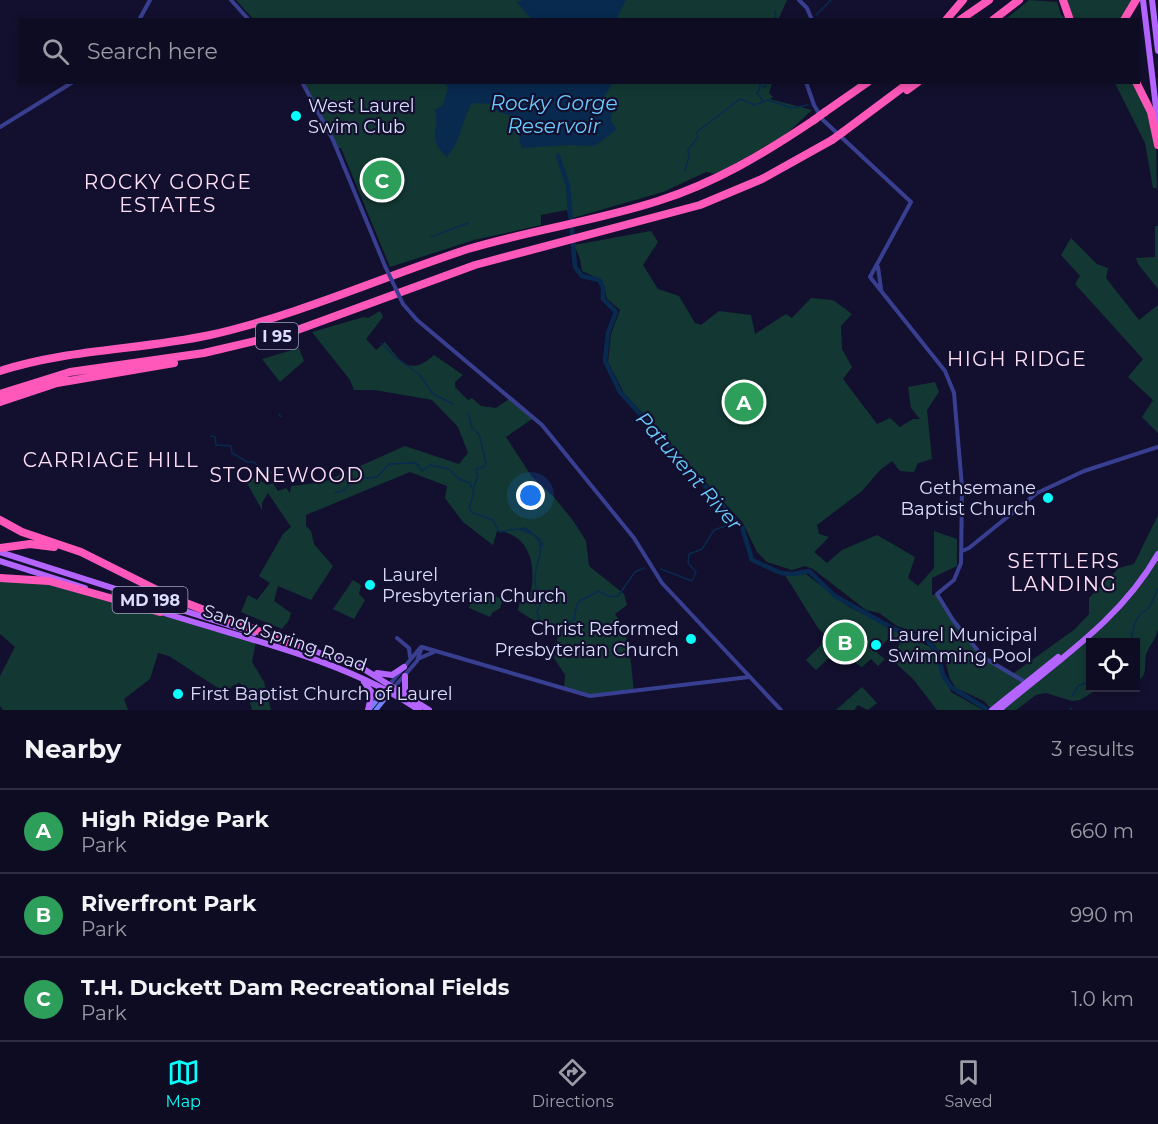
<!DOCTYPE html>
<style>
body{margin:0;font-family:Montserrat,sans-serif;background:#1c1a2f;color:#f1f3f6}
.controls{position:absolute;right:18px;bottom:18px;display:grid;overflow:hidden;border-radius:0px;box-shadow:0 3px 9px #0003}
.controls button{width:54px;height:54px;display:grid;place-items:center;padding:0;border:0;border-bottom:2px solid #2e2c40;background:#0e0c22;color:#f1f3f6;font:30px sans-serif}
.you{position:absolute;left:531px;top:496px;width:21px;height:21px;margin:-15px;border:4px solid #fff;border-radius:50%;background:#1a73e8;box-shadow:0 0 0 9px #1a73e833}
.badge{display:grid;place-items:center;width:39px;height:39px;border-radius:50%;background:#09fffd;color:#fff;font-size:20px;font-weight:700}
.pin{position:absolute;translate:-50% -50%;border:3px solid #fff;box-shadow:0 2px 6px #0006}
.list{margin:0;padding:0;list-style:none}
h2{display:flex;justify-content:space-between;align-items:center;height:78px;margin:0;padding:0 24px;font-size:26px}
h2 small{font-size:20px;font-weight:400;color:#9b9ba5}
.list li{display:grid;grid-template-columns:39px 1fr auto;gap:18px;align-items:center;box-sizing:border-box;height:84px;padding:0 24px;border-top:2px solid #2e2c40}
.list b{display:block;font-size:22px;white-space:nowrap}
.list p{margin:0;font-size:20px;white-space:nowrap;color:#9b9ba5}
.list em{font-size:20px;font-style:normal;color:#9b9ba5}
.icon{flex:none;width:33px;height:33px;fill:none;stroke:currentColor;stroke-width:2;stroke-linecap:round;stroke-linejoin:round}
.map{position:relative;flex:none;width:1158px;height:710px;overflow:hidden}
.search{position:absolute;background:#0e0c22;box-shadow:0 3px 9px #0003;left:18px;right:18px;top:18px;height:66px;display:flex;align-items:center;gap:15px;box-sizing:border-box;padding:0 21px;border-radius:0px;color:#9b9ba5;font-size:22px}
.sheet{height:330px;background:#0e0c22}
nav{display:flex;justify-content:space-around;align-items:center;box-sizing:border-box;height:84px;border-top:2px solid #2e2c40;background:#0e0c22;font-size:16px;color:#9b9ba5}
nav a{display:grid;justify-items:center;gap:3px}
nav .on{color:#09fffd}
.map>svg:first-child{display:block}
</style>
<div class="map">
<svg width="1158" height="710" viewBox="0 0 1158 710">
<rect width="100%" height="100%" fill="#12102e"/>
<path fill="#133833" d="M236,0H787L778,20H254Z
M1029,0L1057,2L1061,15L1066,19H1006Z
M1066,0H1135L1122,20L1076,19L1070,14Z
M302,83H772L769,93L773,97L770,99L812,110L784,136L716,174L706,172L663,192L569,219L567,210L541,215V225L474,240L390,267L341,148H336Z
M1115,83H1133L1146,105L1156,143L1157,188H1153L1145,143Z
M1155,226H1158V289L1138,264L1136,258L1155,257Z
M651,231L658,242L643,265L658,289L679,296L695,323L701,325L719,311L751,315L755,334L786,314L792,318L811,298L833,300L852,314L841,326L842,349L852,367L843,379L877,424L890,418L900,427L913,419H920L911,408L908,387L935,382L939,392L927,410L932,459L918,463L914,472L900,471L892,461L880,470L862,491L817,525L819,534L829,537L814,552L827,563L842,550L877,535L915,557L908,578L918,586L934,568V531L957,539V566L932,578V595L937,594L977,651L1011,675L1075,629L1089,614V598L1119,568L1134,564L1158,515V629C1156,640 1149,645 1146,655C1144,664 1147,673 1141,679L1136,674V642H1090V688H1100L1080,700L1072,701L1046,693L1036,695L1016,710H992L984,701L956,688L950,679L945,660L928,636L897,626L879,613L866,610L813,569L805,566L792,570L767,562L757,552L743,523L624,393L608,362L611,334L620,310L607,299L602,280L582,271L580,259L574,245Z
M1071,238L1097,264L1108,268L1106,278L1139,320L1158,305V433L1142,417L1153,400L1128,377L1143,359L1075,284L1080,276L1061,255Z
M380,311L383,317L366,339L376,350L385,342C401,362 410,377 434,355L463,375L455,382V387L468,400L472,398L481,406L496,408L512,397L535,417L506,437L532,477L554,497L574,522L586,541L589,566L624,594L627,605L615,614C631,634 631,667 634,692L599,696L564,689L565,675L554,658L558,635C546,624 531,621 518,610L520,601L531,592C536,565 530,534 497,531L493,545L463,522L445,498L447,486L410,472L306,515V526L311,531L314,544L333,566L311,600L278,586L274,601L291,613L289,620L282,629L241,612L248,595L257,600L270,583L259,576L283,534L291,527L268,493L262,503V510L247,483V478L255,477L267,485L273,483L278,491L286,488L290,493L291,486L324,482L405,446L459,464L468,453L458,427L432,400L375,390H354L350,380L312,332L364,317L368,318Z
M299,348L304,361L280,382L262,359Z
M806,574L849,607L930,647L951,692L983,710H937L913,679L890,658L900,644L890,637L876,652L885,659L878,666L871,659L862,667L836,651L816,670L806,660L828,638L818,628L785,575Z
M0,578L39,579L256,642L252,662L264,682L271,710H252L246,688L239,683L232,686L227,694L169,656L158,653L150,679L124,699L128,710H3L0,706V676L15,647L0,634Z
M353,580L361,585L359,594L365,600L354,619L333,609Z
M477,589L503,599L500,608L492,613L490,617L469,608Z
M862,687L877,703L868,710L858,705L854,710H836Z"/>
<path fill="#082a4f" d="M524,0H626L616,19L533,20L516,2Z
M445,83H613L605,95V103L612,109L611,121L617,129L595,146L571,145L522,148C514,127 530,119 498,112L492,104L472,103C462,121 461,141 447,157C425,137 441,132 435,110L443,105L448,88Z"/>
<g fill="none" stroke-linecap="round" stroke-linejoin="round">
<path stroke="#082a4f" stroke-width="1.5" d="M775,11L776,20
M816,15L831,0
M763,101L757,93L760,89L759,85L765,87L767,82
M685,170L689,157L688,150L698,137L697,132L740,99L754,105L768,100L792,108L808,105
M431,237L468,223
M381,343L395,357L419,374L433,394L453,404
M468,413L472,428L479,434L486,463L484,467L476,469L478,476L473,489
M279,414L281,417
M211,436L215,437L216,445L231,446L232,453L247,462H254L264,472L266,468L272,473
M335,493L345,490C356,473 361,481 377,477L389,464L416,463L422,471L430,465L449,469L459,479L470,483L474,493L469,507L471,512L493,520L499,532L525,528C556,547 530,560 536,588C537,592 541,596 543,600L537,611L540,622L556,627L574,620C578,594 576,605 598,591L611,597L618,596L635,572L644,568
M520,529L532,534
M539,538L543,546
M661,569L692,581L696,572L688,563L689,554L702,549L714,530L737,522
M1130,642L1135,623L1140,614L1149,608L1158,589
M1072,696L1078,686L1090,681
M1071,710V708"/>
<path stroke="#082a4f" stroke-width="4.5" d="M558,156L568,186L575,267L582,276L599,280L603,287V299L616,312L608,333L605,361L620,392L742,527L752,560L781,573L793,574L809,571L835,596L894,629L926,639L938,654L943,675L951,687L988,710"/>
<path stroke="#393f90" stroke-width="4" d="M231,0L249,20
M799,0L807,8L812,20
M139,20L150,0
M302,82L333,140L385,266
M806,82L814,105L823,120L911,202L870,277L945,371L954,393L962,487L961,563L954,580L937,594L953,620L983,657L1025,682
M0,127L73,82
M878,267L881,289
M403,304L417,320L542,425L634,538L662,583L781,710
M962,551L969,548L1037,493L1084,471L1158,447
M397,638L409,648L410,657
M422,647L590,696L749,677
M420,658L434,652
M390,684L421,647
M395,686L417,661L422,647"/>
<path stroke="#7480ff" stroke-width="4.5" d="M369,710L386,689
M376,710L391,691"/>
<path stroke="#b464ff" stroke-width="6" d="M1143,0L1158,124
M1152,0L1158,51
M0,552L254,633
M0,561L85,588
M158,611C244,639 344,659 419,710
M293,644L359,666L429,710
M377,673L392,675L404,667
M405,676V692
M364,682L372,693L368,710
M992,710L1058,657
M999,710C1056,661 1120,621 1158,554"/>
<path stroke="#ff58ba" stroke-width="8" d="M1063,0L1070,20
M946,20L963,0
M960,20L989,0
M993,20L1019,0
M1124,20L1136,0
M1136,82L1151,112L1158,145
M907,90L918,82
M825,112L868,82
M843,132L910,82
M0,371C68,349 140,350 210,335C299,315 382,277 468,249C531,230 596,221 658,201C715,183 765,153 814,120
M0,394L70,372L204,353L289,333L475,265L700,205L762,179L832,140
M0,402L57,383L174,363
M0,520L22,532L81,552L173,598L295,645
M0,548L30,544L54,547
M0,578L49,581L160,612"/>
<path stroke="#393f90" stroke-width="4" d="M385,266L403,304"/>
<path stroke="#ff58ba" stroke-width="8" d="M814,120L825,112
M832,140L843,132"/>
</g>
<g fill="#09fffd" stroke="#12102e" stroke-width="2">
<circle cx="296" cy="116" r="6"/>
<circle cx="1048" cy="498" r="6"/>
<circle cx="370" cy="585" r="6"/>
<circle cx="691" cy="639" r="6"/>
<circle cx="876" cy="645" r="6"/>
<circle cx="178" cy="694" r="6"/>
</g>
<g text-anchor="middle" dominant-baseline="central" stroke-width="4.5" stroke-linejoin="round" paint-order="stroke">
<g fill="#12102e" stroke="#a0a0c0" stroke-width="1.5">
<rect x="256" y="323" width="42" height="26" rx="4.5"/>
<rect x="112.5" y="587" width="75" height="26" rx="4.5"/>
</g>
<g font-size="16" font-weight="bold" fill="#ddf">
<text x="277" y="336">I 95</text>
<text x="150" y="600">MD 198</text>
</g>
<g font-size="18" fill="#ddf" stroke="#12102e" text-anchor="start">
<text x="308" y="106">West Laurel<tspan x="308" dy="21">Swim Club</tspan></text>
<text x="1036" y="488" text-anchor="end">Gethsemane<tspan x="1036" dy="21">Baptist Church</tspan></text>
<text x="382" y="575">Laurel<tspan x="382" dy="21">Presbyterian Church</tspan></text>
<text x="679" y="629" text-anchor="end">Christ Reformed<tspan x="679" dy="21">Presbyterian Church</tspan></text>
<text x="888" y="635">Laurel Municipal<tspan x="888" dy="21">Swimming Pool</tspan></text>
<text x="190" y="694">First Baptist Church of Laurel</text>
</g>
<g font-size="18" fill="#ddf" stroke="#12102e">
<text transform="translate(285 638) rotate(19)">Sandy Spring Road</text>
</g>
<g font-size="20" font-style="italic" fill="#6bcbff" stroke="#12102e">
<text x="554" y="103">Rocky Gorge<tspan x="554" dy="23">Reservoir</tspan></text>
<text transform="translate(689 471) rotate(49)">Patuxent River</text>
</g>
<g font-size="20" letter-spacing="1.5" fill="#ffdff7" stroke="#12102e">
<text x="168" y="182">ROCKY GORGE<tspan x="168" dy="23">ESTATES</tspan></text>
<text x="1017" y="359">HIGH RIDGE</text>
<text x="111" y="460">CARRIAGE HILL</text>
<text x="287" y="475">STONEWOOD</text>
<text x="1064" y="561">SETTLERS<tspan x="1064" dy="23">LANDING</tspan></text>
</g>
</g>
</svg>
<div class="controls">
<button><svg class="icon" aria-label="locate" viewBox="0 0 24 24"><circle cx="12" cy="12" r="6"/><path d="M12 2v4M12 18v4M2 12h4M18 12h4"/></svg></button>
</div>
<div class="you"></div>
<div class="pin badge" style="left:744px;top:402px;background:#2e9e5b">A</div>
<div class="pin badge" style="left:845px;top:642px;background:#2e9e5b">B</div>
<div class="pin badge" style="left:382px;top:180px;background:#2e9e5b">C</div>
<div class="search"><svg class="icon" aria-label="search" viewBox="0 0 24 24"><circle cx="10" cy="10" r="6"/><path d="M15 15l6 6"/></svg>Search here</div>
</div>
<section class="sheet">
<h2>Nearby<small>3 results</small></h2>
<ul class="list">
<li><span class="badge" style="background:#2e9e5b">A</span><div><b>High Ridge Park</b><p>Park</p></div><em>660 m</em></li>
<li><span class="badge" style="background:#2e9e5b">B</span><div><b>Riverfront Park</b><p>Park</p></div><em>990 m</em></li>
<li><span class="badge" style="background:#2e9e5b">C</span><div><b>T.H. Duckett Dam Recreational Fields</b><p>Park</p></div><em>1.0 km</em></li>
</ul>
</section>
<nav>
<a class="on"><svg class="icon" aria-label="map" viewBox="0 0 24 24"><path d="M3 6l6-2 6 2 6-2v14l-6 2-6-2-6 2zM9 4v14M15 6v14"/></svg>Map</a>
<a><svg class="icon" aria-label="directions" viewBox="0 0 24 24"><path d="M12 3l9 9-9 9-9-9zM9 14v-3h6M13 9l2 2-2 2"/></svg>Directions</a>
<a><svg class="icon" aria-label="saved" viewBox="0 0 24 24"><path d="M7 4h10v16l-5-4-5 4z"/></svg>Saved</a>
</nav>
